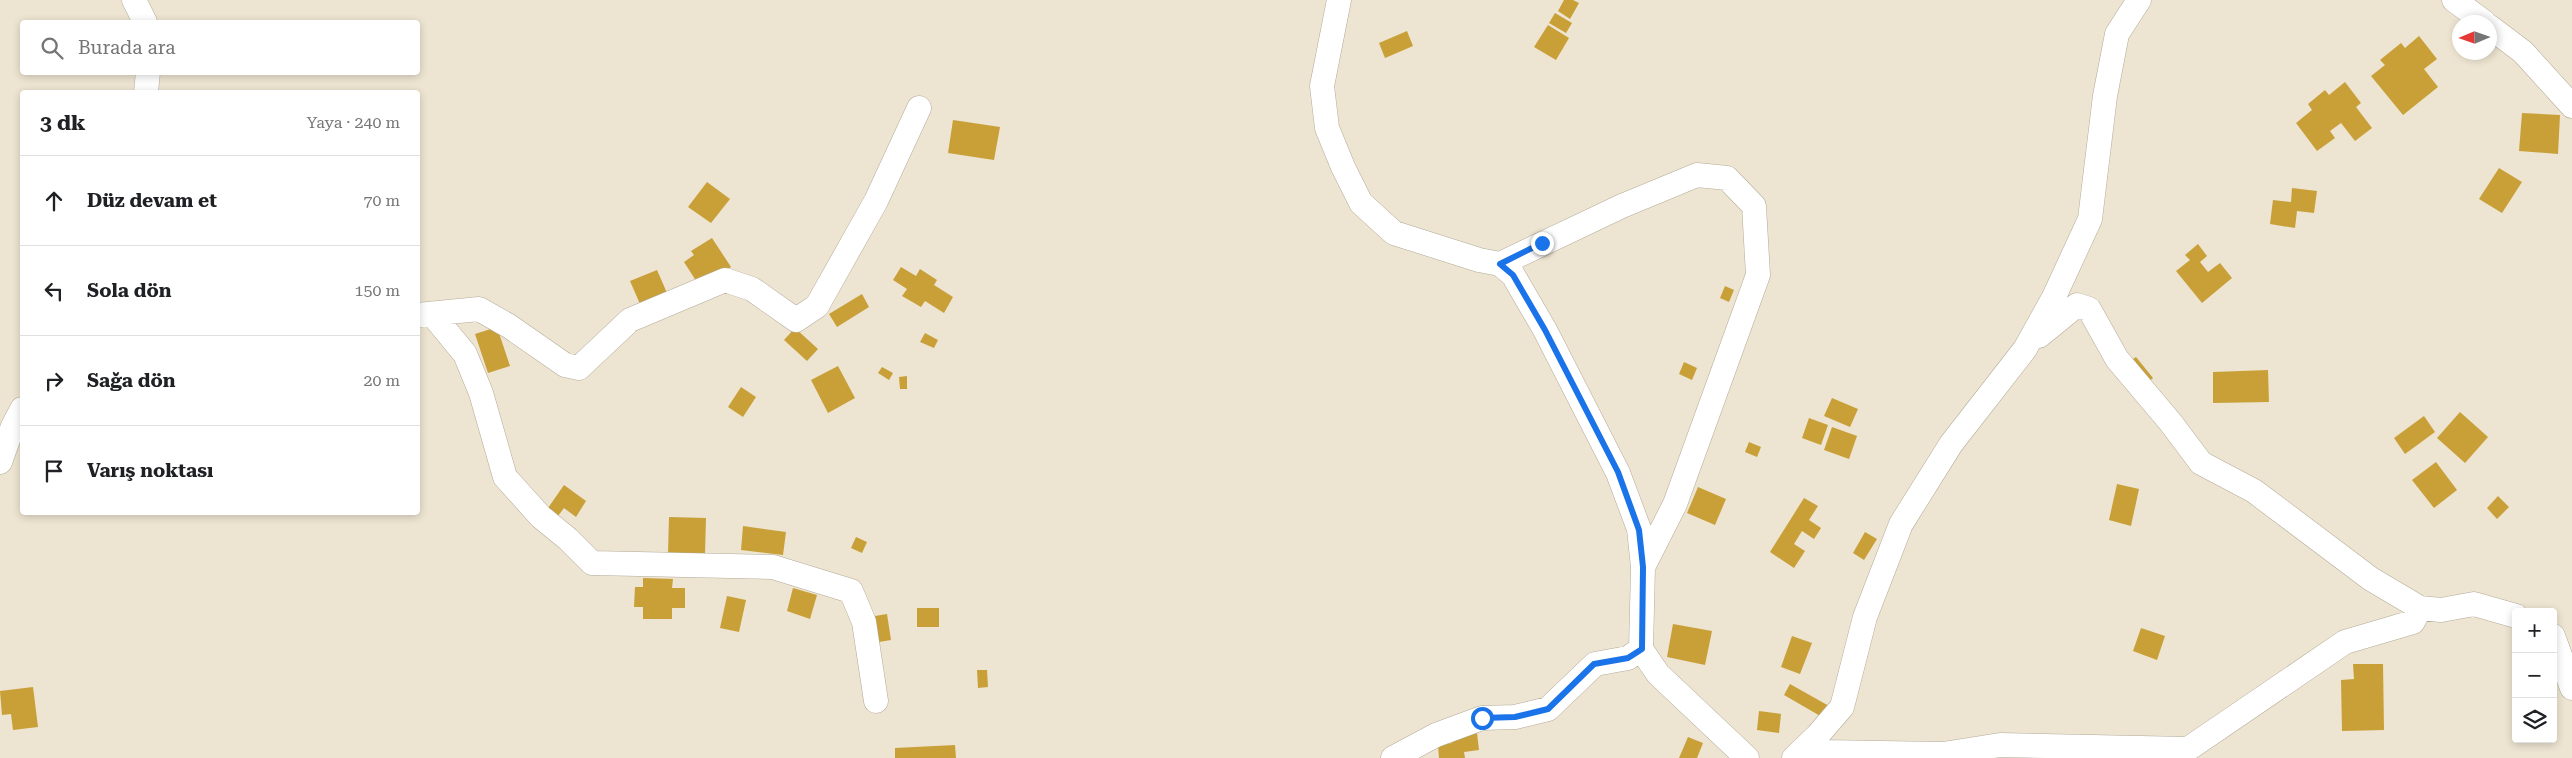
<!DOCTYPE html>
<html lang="tr">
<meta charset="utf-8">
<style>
body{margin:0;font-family:"Roboto Serif",serif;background:#f2f2f2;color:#202124}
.controls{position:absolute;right:15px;bottom:15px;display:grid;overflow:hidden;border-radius:5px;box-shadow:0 2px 8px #0003}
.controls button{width:45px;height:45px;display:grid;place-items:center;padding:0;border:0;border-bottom:1px solid #e0e0e0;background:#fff;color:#202124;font:25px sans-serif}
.compass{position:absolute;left:2452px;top:15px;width:45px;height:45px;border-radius:50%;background:#fff;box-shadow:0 2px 8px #0003;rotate:268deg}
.stop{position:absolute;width:15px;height:15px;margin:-11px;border:4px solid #1a73e8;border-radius:50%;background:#fff}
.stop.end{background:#1a73e8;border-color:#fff;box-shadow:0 1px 5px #0008}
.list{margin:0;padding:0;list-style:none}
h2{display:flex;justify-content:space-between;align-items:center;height:65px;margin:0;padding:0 20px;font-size:21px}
h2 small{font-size:16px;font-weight:400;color:#757577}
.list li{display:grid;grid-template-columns:32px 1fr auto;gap:15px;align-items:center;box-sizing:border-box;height:90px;padding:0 20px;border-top:1px solid #e0e0e0}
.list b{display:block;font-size:19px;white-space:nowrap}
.list em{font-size:16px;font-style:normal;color:#757577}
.icon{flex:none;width:28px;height:28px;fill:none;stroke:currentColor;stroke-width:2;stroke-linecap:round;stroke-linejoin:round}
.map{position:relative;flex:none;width:2572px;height:758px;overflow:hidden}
.search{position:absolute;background:#fff;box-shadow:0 2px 8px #0003;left:20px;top:20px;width:400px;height:55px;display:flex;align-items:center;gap:12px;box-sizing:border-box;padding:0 18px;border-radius:5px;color:#757577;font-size:19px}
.panel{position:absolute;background:#fff;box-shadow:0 2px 8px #0003;left:20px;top:90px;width:400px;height:425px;border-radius:5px}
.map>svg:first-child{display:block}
</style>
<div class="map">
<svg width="2572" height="758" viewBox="0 0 2572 758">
<rect width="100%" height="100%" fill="#ede4d1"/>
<path fill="#c8a037" d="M1564,0H1573L1579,3L1570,19L1558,11Z
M1555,13L1572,23L1566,33L1549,23Z
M1548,25L1569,38L1556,60L1534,47Z
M1407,31L1413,46L1385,58L1379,43Z
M2419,36L2437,59L2424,69L2438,87L2403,115L2371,76L2385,65L2380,60L2401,43L2405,48Z
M2345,82L2361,103L2356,107L2372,128L2355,141L2341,123L2330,131L2335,138L2317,151L2296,123L2312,110L2308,104L2325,90L2329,95Z
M2522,113L2560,115L2558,154L2519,151Z
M953,120L1000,127L994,160L948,153Z
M2499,168L2522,182L2502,213L2479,199Z
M707,182L730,199L711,223L688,207Z
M2292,188L2317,191L2314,213L2297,211L2295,228L2270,224L2273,200L2291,202Z
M712,238L731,267L700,287L684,262L694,255L691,251Z
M2198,244L2207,256L2200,262L2208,272L2220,263L2232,278L2202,303L2176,271L2190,260L2185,255Z
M901,267L916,276L920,269L937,280L934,285L953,297L944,313L925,301L921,307L902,296L907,289L893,280Z
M657,270L667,293L640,304L630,281Z
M1725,286L1734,290L1729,302L1720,298Z
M862,294L869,307L837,327L829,314Z
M497,327L510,366L488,373L475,334Z
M795,328L818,349L807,361L784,340Z
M925,333L938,340L934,348L920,342Z
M2136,357L2153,378L2146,384L2129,362Z
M1684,362L1697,368L1692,380L1679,374Z
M838,366L855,398L828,413L811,380Z
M882,367L893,373L889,380L878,373Z
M2268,370L2269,402L2213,403V372Z
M907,376V389H900L899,377Z
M741,387L756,397L743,417L728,407Z
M1832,398L1858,409L1850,427L1824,416Z
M2460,412L2488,437L2465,463L2437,438Z
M2424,416L2435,432L2405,454L2394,438Z
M1809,418L1828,425L1821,445L1802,438Z
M1832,427L1857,436L1849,459L1824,450Z
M1749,442L1761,447L1757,457L1745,452Z
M2436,462L2457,490L2434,508L2412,480Z
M2117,484L2139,489L2131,526L2109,520Z
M564,485L586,501L576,517L564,508L558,516L548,508Z
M1698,487L1726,499L1715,525L1687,513Z
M2498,496L2509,507L2497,519L2487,508Z
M1804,498L1818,506L1809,520L1821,528L1814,539L1802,531L1794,544L1805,551L1794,568L1770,552Z
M669,517L706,518L705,553H668Z
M743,526L786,532L783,555L741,550Z
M1865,532L1877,539L1864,560L1853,553Z
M856,537L867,542L862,553L851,548Z
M643,578L673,579L672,588H685V608H672V619H643V607H634L635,587H643Z
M793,588L817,595L810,619L787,611Z
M727,596L746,600L739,632L720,628Z
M917,608H939V627H917Z
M887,614L891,640L873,643L869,617Z
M1673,624L1712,631L1705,665L1667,657Z
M2141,628L2165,636L2157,660L2133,651Z
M1792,636L1812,643L1800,674L1781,667Z
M2353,664H2383L2384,730L2342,731L2341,680L2354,679Z
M977,670H987L988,687L978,688Z
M1790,684L1829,706L1822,717L1784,695Z
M33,687L38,727L13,730L11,714L2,715L0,691Z
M1759,711L1781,714L1779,733L1757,730Z
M1477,733L1479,750L1464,752L1465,758H1439L1438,745L1452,743V737Z
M1688,737L1703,743L1697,758H1679Z
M955,745L956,758H895V748Z"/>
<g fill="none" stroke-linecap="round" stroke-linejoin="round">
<g stroke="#b3ab99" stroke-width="25">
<path id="minor" d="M134,0L145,22
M1339,0L1322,86L1327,128L1343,167L1361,203L1394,233L1479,260L1500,264L1513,275L1545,330L1618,473L1639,529L1643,567L1641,649L1658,674L1747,758
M2454,0L2484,22
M2490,27L2523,52L2572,106
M146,92L148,72
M1500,264L1622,206L1697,175L1727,178L1754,206L1758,275L1675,504L1643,567
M432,314L465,354L481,393L505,477L541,517L568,539L592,563L773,567L851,591L864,622L876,701
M418,315L479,309L509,326L565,365L579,368L630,320L725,280L752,289L796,320L817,306L876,201L919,108
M2039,336L2077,305L2089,309L2117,359L2171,423L2201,463L2254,491L2371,579L2420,608L2441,610L2474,604L2516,616
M0,462L13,426L22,409
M2553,636L2572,688
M1393,758L1436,735L1482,718L1515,717L1548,709L1595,664L1628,658L1641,649
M1794,758L1817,736L1842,707L1865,617L1901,524L1951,444L2025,349L2054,297L2090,219L2105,96L2117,34L2139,0
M1811,758L1822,752L1943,754L2000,745L2188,749L2345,642L2413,622L2420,608"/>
</g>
<use href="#minor" stroke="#fff" stroke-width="24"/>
</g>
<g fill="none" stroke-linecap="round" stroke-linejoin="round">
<path stroke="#1a73e8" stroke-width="6" d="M1482,718L1515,717L1548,709L1594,664L1628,658L1642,649L1643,567L1639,530L1618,472L1545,330L1513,275L1500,264L1542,243"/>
</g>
</svg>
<div class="controls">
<button>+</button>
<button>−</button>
<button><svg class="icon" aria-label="layers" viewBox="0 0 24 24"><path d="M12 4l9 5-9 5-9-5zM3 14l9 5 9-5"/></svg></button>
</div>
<svg class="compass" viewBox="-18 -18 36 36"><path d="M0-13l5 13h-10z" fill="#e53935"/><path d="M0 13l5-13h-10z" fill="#757577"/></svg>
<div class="stop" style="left:1482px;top:718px"></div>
<div class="stop end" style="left:1542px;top:243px"></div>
<div class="search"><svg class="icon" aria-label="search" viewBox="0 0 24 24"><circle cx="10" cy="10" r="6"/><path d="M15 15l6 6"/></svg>Burada ara</div>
<section class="panel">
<h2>3 dk<small>Yaya · 240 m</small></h2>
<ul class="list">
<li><svg class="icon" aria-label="ahead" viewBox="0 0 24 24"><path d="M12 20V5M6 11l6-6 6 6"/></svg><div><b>Düz devam et</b></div><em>70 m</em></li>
<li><svg class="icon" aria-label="left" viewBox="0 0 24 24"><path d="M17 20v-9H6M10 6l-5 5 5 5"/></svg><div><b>Sola dön</b></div><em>150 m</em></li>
<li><svg class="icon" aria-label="right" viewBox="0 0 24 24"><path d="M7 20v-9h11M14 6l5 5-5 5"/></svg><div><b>Sağa dön</b></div><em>20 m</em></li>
<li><svg class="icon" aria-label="arrive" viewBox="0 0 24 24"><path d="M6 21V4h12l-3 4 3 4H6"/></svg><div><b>Varış noktası</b></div></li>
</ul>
</section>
</div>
